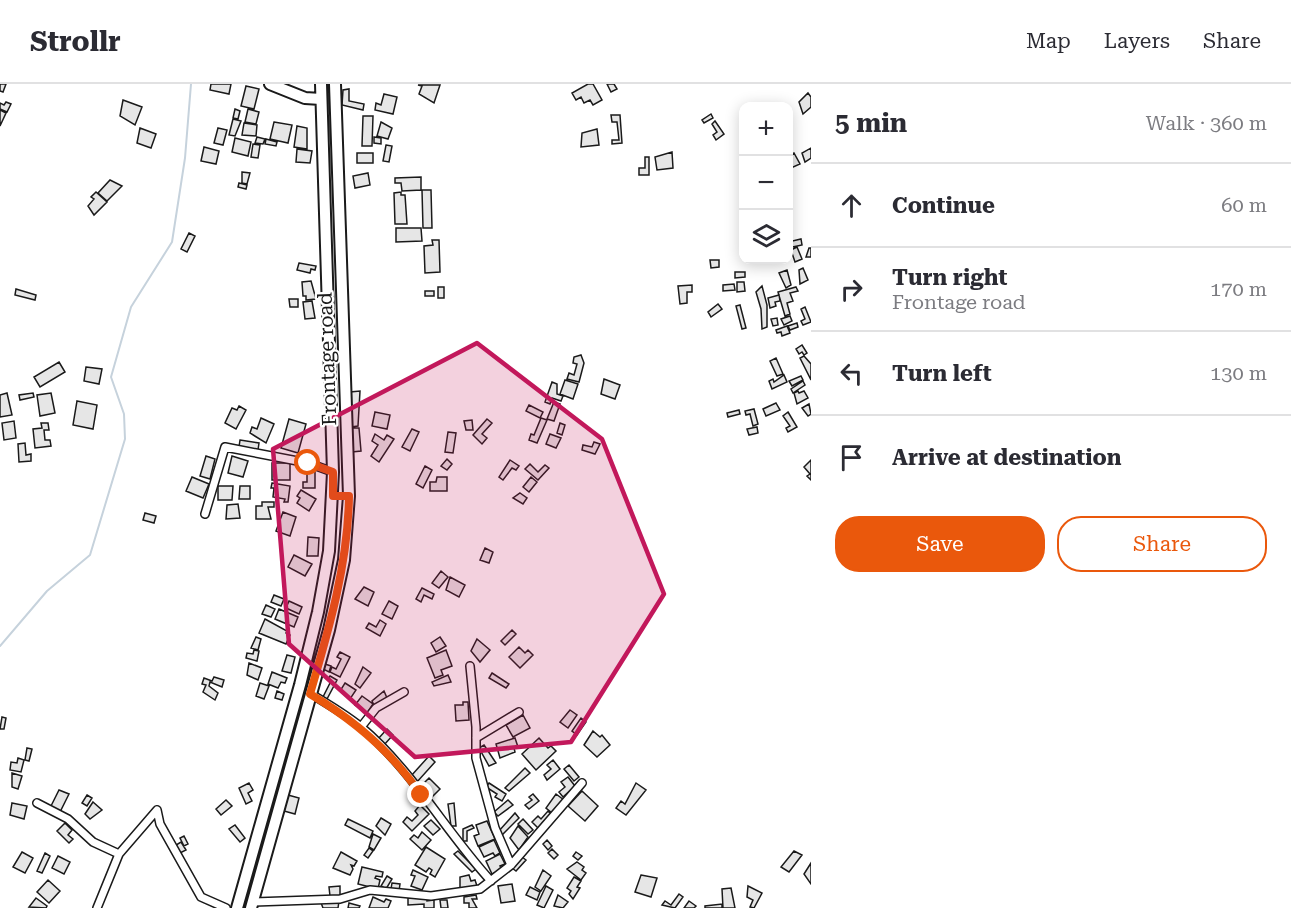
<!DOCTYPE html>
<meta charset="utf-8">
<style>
body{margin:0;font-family:"Roboto Serif",serif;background:#f2f2f3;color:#2b2b33}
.controls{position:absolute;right:18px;top:18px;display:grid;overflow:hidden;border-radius:12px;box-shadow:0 3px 15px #0003}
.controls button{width:54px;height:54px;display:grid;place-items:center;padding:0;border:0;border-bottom:2px solid #e1e1e2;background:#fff;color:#2b2b33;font:30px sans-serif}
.stop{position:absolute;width:18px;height:18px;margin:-14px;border:4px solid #ea580c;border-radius:50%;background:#fff}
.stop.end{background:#ea580c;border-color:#fff;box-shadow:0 2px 6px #0008}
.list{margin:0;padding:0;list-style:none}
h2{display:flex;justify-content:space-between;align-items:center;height:78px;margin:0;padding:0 24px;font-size:26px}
h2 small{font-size:20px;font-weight:400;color:#7c7c81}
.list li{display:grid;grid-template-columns:39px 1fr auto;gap:18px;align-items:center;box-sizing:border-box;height:84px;padding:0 24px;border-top:2px solid #e1e1e2}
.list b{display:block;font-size:22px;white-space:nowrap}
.list p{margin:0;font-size:20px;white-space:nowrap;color:#7c7c81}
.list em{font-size:20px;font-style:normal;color:#7c7c81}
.actions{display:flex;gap:12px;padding:18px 24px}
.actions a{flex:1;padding:14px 0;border:2px solid #ea580c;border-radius:24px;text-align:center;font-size:21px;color:#ea580c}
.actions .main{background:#ea580c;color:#fff}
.icon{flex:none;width:33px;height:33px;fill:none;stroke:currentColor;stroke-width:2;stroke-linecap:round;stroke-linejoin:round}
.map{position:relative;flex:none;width:811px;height:824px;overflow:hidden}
header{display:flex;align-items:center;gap:36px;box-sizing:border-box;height:84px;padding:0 30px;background:#fff;border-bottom:2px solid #e1e1e2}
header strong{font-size:28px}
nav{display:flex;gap:33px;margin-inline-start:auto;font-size:21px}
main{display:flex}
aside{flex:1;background:#fff}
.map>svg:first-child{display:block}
</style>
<header>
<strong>Strollr</strong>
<nav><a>Map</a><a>Layers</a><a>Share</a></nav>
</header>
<main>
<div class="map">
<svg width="811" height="824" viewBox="0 0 811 824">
<rect width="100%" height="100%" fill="#fff"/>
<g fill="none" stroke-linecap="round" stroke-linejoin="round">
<path stroke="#c6d2dc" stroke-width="2" d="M0,562L47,507L90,471L125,355L124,330L111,293L131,223L172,158L185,74L191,0"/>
</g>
<path fill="#e6e6e6" stroke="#1a1a1a" stroke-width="1.5" d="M0,0H6L3,8L0,7Z
M211,0H231L229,10L210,6Z
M588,0H593L602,16L593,21L590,16L584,19L581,13L576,16L572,9Z
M607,0H614L617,5L611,8Z
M418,1H440L434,19L419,10L422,2Z
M246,2L259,5L254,25L241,22Z
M349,5V17L364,20L363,26L342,21L343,6Z
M808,9L811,13V23L803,30L799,18Z
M384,10L397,13L393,30L375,26L376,19L381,21Z
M123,16L142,23L135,41L120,32Z
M6,18L11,20L7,28L0,25V19L4,21Z
M235,25L240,27L238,35L233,34Z
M248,25L259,28L256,40L245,38Z
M0,26L6,29L0,42Z
M711,30L713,34L704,39L702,36Z
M611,31H620L622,59L612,60V56H619L617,38H612Z
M363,32H373L372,62H362Z
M233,35L241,37L235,52L229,51Z
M715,37L724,50L716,56L713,51L717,48L712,40Z
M274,38L292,41L288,59L270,55Z
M381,38L392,44L388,55L377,52Z
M244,39L257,41L256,52L242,51Z
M297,42L307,44V65L294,63Z
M140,44L156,50L151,64L137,59Z
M218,44L227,46L223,61L214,59Z
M597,45L599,61L581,63L582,49Z
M257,53L265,55L263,60L255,59Z
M374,53L381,54V60L374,59Z
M235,54L251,58L248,72L232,68Z
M266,55L277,58L276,62L265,60Z
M253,60L260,61L258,74L251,73Z
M386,61L392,62L389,78L383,77Z
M204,63L219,67L216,80L201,77Z
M811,64V74L805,78L802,69Z
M297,65L312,67L310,79L296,78Z
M672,68L673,84L657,86L655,73Z
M357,69H373V79H357Z
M794,69L800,80L791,84L788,72Z
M645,73H649V91H639V84H645Z
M242,88L250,89L247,100L242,99Z
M368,89L370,101L355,104L353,92Z
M421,93V106L402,107L401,99H395V94Z
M110,96L122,102L107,117L98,109Z
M239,99L247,101L246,105L238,103Z
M422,106H431L432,144H423Z
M96,108L107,118L94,131L88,122L94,115L91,113Z
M401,108V111H405L407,140H395L394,109Z
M396,144H421L422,157L396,158Z
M189,149L195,152L187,168L181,165Z
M801,155L802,161L788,164V158Z
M432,156H439L440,188L425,189L424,162L433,161Z
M797,163L802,175L795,178L791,166Z
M809,164H811V173H806Z
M710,176H719V183L711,184Z
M299,179L316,182L315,186L311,185L310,189L297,186Z
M803,184L808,196L800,200L799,186Z
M787,186L791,201L786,204L779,189Z
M735,188H745V193L735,194Z
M311,197L316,215L306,216V212H303L302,198Z
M737,198H744L745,207L737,208Z
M734,200L735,206L723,207V201Z
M692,201V208H687V219L680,220L678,202Z
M762,202L767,221V243L762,245L761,225L756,208Z
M438,203H444V214H438Z
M796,203L798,207L790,209L793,217L787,219L790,230L785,232L778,208Z
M16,205L36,211L35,216L15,211Z
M425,207H434V212H425Z
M779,211L780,217L775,218L776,222L770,224L768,214Z
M289,215H298V223H290Z
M312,217L315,234L305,235L303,218Z
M718,220L722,225L711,233L708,228Z
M740,221L746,244L742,245L736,222Z
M805,223L811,238L803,241L801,237L805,235L801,225Z
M790,232L792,237L784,241L781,235Z
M777,234L778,241L773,242L771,235Z
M797,239L798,243L790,246L788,242Z
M787,242L790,249L782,252L781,248L777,249L776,246Z
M802,261L807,269L804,271L802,268L799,270L796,265Z
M581,271L584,279L579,298L567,295L569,289L574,291L577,280L573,279L574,273Z
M804,272L811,280V296L800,274Z
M776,274L783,290L777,292L770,277Z
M59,278L65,288L40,303L34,293Z
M86,283L102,285L99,300L84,297Z
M784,291L787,298L772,305L769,297L773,295L774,298Z
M801,292L803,296L792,302L789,297Z
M604,295L620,301L615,315L601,310Z
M565,296L578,300L573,315L560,310Z
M803,297L805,301L793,309L791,305Z
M552,298L557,300V310L563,312L561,317L552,314L550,320L545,318Z
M360,307L358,342L351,343L350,308Z
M798,307L799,309L804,307L808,314L797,320L794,309Z
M7,309L12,331L0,333V311Z
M33,309L34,313L20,316L19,311Z
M51,309L55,329L40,332L37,311Z
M77,317L97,321L93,345L73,341Z
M554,318L560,320L554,337L547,335Z
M776,319L780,326L766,332L763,325Z
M809,320L811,330L808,332L802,324Z
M529,321L543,328L540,334L526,327Z
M239,322L246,326L236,345L225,339L232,324L237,326Z
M754,325L758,340L753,342L750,330L746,331L745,327Z
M739,326L740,330L728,333L727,329Z
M375,328L390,331L387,345L372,342Z
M788,328L797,343L788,348L786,344L790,342L783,332Z
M261,334L274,340L266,359L250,349L252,343L257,345Z
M541,334L547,336L537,359L529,356L531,350L534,351Z
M289,335L306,340L298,369L281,364Z
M487,335L492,339L482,350L487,354L482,360L473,351Z
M472,336L473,346H466L464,337Z
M14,337L16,354L4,356L2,339Z
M41,339H48L49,346H44L45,356H50L51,362L35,364L33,345L42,344Z
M560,339L565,341L562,351L557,349Z
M757,343L758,349L749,351L747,345Z
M351,344H359L361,367L352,368Z
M412,345L419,348L410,367L402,363Z
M448,348L456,349L453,369L445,368Z
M375,350L384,356L387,351L394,355L379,378L371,372L378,361L372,357Z
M550,350L561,354L556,364L546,360Z
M240,356L259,359L258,366L239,363Z
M594,358L600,360L595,370L582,366L583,361L592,363Z
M25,359L26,371L31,370V377L19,378L18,360Z
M206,372L215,375L210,395L200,392Z
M232,372L248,377L243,393L228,389Z
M447,375L452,380L447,386L441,382Z
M510,376L519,382L516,386L512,384L503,396L499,393Z
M811,376V396L807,392L810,390L804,383Z
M272,379H290V396H272Z
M530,380L538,388L545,381L549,384L538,396L525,385Z
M425,382L432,386L423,404L416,400Z
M307,387L315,388V404H303V398H307Z
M192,393L209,400L203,414L186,407Z
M437,393H447V407H430V398H436Z
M531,393L537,398L529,408L523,403Z
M272,399L290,402L288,418H284L285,415L273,413L274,404H271Z
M218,402H233L232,416H218Z
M240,402H250V415H239Z
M301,406L316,415L309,427L297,419L300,414L297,412Z
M520,409L527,414L523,420L513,414Z
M262,418H274V423H268L271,435H256V422H262Z
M238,420L240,434L226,435L227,421Z
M283,428L296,433L290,452L276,447Z
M145,429L156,432L154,439L143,436Z
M308,453L319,454L318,472H307Z
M485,464L493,468L489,479L480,476Z
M294,471L312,480L305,492L288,483Z
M441,487L448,493L439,504L432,499Z
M450,493L465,501L459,513L446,506Z
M364,503L374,508L368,522L355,515Z
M422,504L434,510L432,515L424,511L421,518L416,515Z
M274,511L284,515L281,522L271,518Z
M289,517L302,523L299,530L286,524Z
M389,517L398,522L392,535L382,530Z
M266,521L275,525L271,533L262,530Z
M279,525L298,533L294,543L275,535Z
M265,535L287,547L286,549L290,551L286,560L259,549Z
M380,536L386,540L380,552L366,544L369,539L376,543Z
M512,546L516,550L505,561L501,557Z
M256,553L261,555L258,566L251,564Z
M440,553L446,562L436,568L431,559Z
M477,555L490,566L480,578L471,567Z
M519,563L525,569L528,566L533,571L520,584L509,573Z
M254,566L259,567L257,577L246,574L247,569L253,570Z
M446,566L452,582L441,586L443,591L435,594L427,574Z
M340,568L350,573L340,593L330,588L332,583L336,585L341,575L337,573Z
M287,571L295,573L291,589L282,587Z
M249,579L262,584L258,596L247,591Z
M325,580L331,582L329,588L323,585Z
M363,583L371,589L360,604L355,600Z
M272,588L287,594L285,599L281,598L278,604L268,600Z
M492,589L509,600L506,604L489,594Z
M448,591L451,598L434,602L432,598Z
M330,592L337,596L327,615L323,613L331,597L328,595Z
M214,593L224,596L222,603L210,598L209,602L218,609L215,616L203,608L206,601L202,600L204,594L212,597Z
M260,599L269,602L264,615L256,612Z
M345,599L356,606L350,615L340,607Z
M277,607L284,610L282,616L275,614Z
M384,607L387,614L374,621L372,617Z
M362,612L373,620L367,629L355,621Z
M463,618H468L469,636L456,637L455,621H463Z
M570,626L577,631L568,644L560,638Z
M523,631L530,644L513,653L506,641Z
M2,633L6,634L4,645H0Z
M581,634L586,638L577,651L572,647Z
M387,645L393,651L384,661L378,655Z
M593,647L600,653L602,651L610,661L597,673L584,661Z
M515,654L518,663L514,664L515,668L500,674L496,660Z
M539,654L548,664L551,662L556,667L536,686L522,670Z
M484,661L496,679L489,682L479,664Z
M27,664L32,665L29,677L25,676Z
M429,672L435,678L417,698L411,692Z
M18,674L24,676L21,688L10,686L11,678L17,679Z
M553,676L560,685L547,696L544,691L551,685L547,681Z
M569,681L579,693L574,697L564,685Z
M525,684L530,689L509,707L505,704Z
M12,689L22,692L18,705L12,703Z
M568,693L575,702L563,713L559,708L565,703L561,698Z
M429,694L440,705L429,716L418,705Z
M249,699L253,706L248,709L252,717L246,720L239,704Z
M489,699L506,710L502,717L495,713L497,710L486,703Z
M636,699L646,706L626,731L616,724L621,717L625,720Z
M59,706L69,710L60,728L50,724Z
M582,707L598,722L585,737L568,722Z
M533,710L539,717L529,725L525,721L532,716L529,713Z
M556,710L564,716L552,729L546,724Z
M87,711L92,714L87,722L82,719Z
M288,711L299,714L295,730L284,727Z
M226,716L232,722L221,731L216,725Z
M508,716L513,721L498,732L494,728Z
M93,718L102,726L90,735L85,730Z
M12,719L27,722L24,735L10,731Z
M454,719L456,742H451L448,720Z
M420,721L429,730L412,747L403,738L407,733L412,737L418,731L415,727Z
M548,727L551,730L538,744L532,738L538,732L541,735Z
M515,729L519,734L501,752L498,748Z
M381,734L391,740L385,751L376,742Z
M348,735L373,747L370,754L345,741Z
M523,735L533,746L528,750L518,740Z
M431,736L440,745L433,751L424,742Z
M487,737L495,755L478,762L474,752L479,750L476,741Z
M65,739L72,746L68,751L73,755L69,759L57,747Z
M235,741L245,754L240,758L229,745Z
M472,741L474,744L467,747V757H463V745Z
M518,742L528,753L519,766L510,754Z
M422,748L431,756L422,766L410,755L414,751L418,754Z
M373,750L381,754L374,766L369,763Z
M184,752L188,760L184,762L180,754Z
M494,756L500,769L495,772L493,769L484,773L479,763Z
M547,756L552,762L548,766L543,760Z
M181,758L186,766L180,769L176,761Z
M426,763L445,775L435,793L430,790L432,786L429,784L426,788L415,781Z
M369,764L373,767L368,774L364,771Z
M552,765L558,771L554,775L548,769Z
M458,767L476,785L472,788L454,770Z
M794,767L802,771L789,788L781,783Z
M22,768L33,774L25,789L13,783Z
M341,768L357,777L354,782L351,781L353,785L350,791L333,784Z
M576,768L582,772L578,776L573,772Z
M45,769L50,772L42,789L37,787Z
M500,770L505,780L500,782L502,786L492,790L486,777Z
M58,772L70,778L64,790L52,784Z
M522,773L526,776L516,787L512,784Z
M577,778L584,783L582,786L586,789L581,796L567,785Z
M811,779V800L804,790Z
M362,783L383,788L382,793L376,792L375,794L380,796L378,805L358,800Z
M413,786L428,793L422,806L411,802L415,792L411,791Z
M543,786L551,792L541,807L535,803Z
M469,791L471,797L475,796L477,802L460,806V793Z
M641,791L657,794L651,813L635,808Z
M387,792L392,795L386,805L381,802Z
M574,793L581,797L577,803L580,804L573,815L569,810L571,807L567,804Z
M48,796L60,807L49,819L37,808Z
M392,799L400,800L399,807L391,805Z
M512,800L515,817L501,819L498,802Z
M340,802V812H330L329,803Z
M546,802L553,806L544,824L537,821Z
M748,802L762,809L754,824L750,823L753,816L747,813Z
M530,803L540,808L537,816L526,811Z
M731,804L735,824H723L722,805Z
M679,810L683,813L675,824L662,821L665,817L671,821Z
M476,811L477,815H472L477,824H469V819H464V813Z
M558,811L568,818L563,824L554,822Z
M373,813L384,818L386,815L391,817L388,824H369Z
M427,813V817L434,816V824H424V820L408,821V814Z
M36,814L47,822L46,824L29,823Z
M320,816L339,817L338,824H323Z
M440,816H447L448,824H441Z
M689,817L696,822L694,824H684Z
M349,819L360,822L359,824H348Z
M722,820V824H705V822Z"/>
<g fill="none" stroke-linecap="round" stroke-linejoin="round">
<g stroke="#1a1a1a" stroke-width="10">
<path id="street" d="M205,430L225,363L308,379L333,388
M470,582L476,643V674L495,744L511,781
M311,610C328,620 345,630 361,643C412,686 446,748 491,797
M361,643L376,624L404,608
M476,654L519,628
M37,719L68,735L93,758L119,770L157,726L160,740L201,813L226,824
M252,818L340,815L370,806L431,812L480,805L511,781L582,699
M97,824L119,770"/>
</g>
<g stroke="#1a1a1a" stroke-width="14">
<path id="secondary" d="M270,0L305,14L321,15
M237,824L300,601L318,528L329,467L333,388L321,0
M251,824L329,546L344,476L349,412L335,0"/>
</g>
<use href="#street" stroke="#fff" stroke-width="7"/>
<use href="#secondary" stroke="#fff" stroke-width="10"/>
</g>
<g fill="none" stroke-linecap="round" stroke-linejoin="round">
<path stroke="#ea580c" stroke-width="8" d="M308,379L333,388V412H349C348,480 329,545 310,610C354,636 392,668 421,711"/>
</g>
<path fill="#c2185b" fill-opacity="0.2" stroke="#c2185b" stroke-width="4.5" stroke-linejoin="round" d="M477,259L602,355L664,510L571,658L415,673L289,560L273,365Z"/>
<g text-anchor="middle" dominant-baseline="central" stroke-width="4.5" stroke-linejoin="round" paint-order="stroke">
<g font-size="20" fill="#1a1a1a" stroke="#fff">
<text transform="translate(327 275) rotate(-92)">Frontage road</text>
</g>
</g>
</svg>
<div class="controls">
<button>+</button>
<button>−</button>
<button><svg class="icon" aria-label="layers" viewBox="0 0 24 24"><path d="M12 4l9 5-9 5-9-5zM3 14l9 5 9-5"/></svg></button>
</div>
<div class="stop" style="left:308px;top:379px"></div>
<div class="stop end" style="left:421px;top:711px"></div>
</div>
<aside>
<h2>5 min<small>Walk · 360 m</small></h2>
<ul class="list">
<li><svg class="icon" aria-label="ahead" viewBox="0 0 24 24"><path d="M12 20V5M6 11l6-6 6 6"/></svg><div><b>Continue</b></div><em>60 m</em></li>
<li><svg class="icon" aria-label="right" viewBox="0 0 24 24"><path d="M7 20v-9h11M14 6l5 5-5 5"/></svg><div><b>Turn right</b><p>Frontage road</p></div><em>170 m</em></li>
<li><svg class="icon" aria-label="left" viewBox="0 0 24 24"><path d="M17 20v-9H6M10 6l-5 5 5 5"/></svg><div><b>Turn left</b></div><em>130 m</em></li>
<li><svg class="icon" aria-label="arrive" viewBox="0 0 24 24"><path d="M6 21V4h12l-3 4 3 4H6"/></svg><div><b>Arrive at destination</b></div></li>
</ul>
<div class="actions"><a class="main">Save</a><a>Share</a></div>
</aside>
</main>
